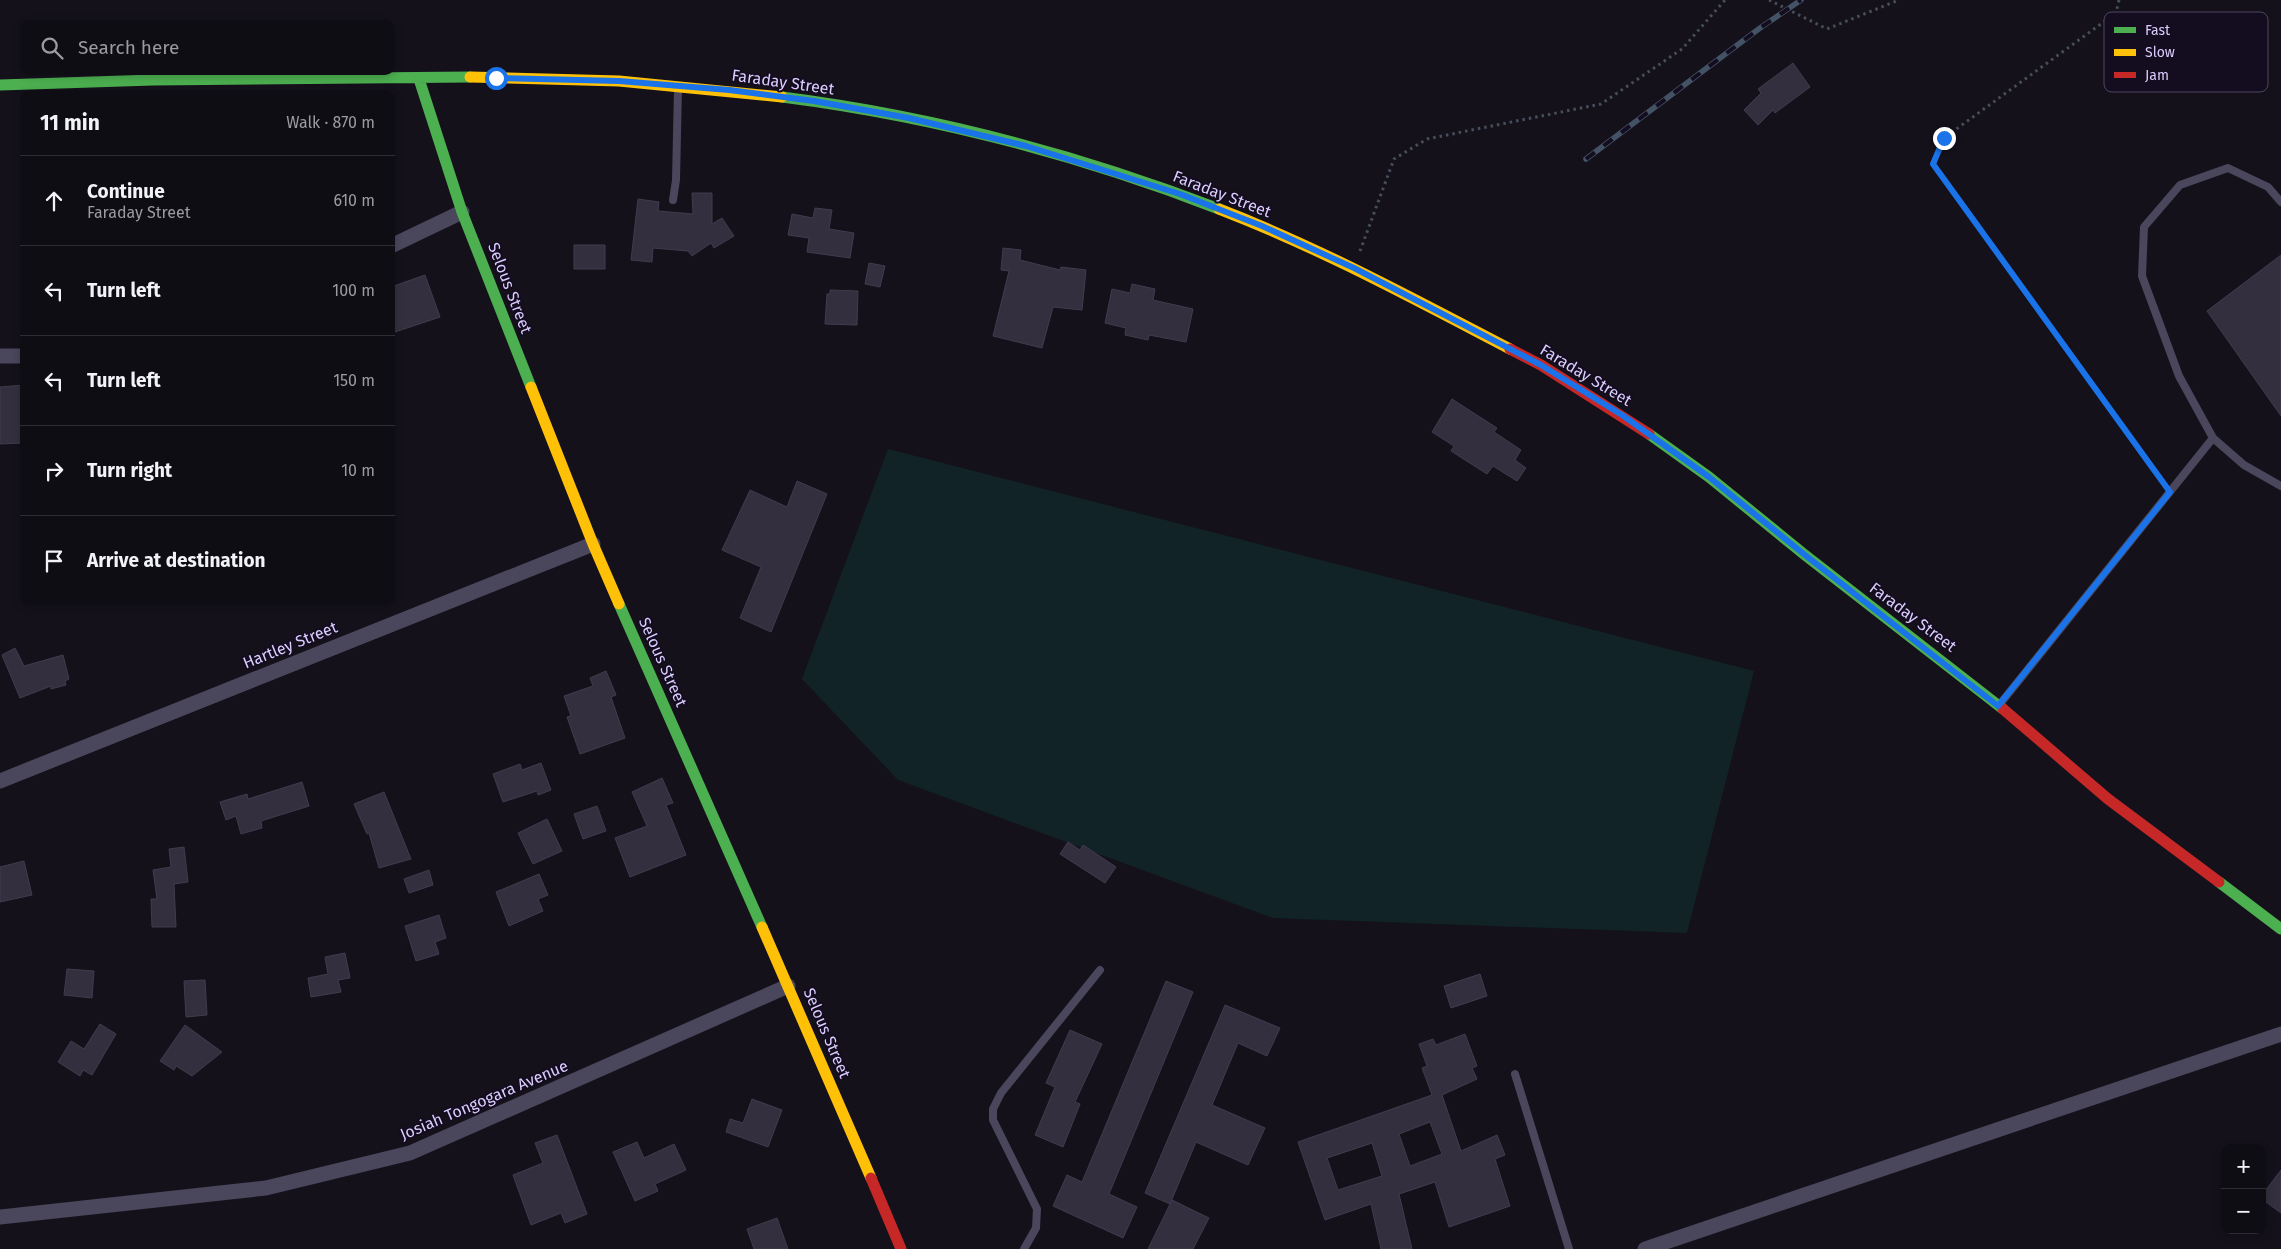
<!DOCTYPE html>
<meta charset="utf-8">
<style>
body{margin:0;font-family:"Fira Sans",sans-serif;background:#1d1b22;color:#f1f3f6}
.controls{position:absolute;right:15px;bottom:15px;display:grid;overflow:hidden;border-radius:10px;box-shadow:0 2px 8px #0003}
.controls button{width:45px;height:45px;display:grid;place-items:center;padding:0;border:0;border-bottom:1px solid #2f2d34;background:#0f0d14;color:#f1f3f6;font:25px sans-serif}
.stop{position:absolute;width:15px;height:15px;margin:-11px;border:4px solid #1a73e8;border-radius:50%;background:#fff}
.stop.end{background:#1a73e8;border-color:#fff;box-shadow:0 1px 5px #0008}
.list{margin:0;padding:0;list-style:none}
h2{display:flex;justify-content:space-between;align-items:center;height:65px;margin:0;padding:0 20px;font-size:21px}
h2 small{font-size:16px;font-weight:400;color:#9b9ca0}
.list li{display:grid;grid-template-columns:32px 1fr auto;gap:15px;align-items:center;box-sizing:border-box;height:90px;padding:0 20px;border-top:1px solid #2f2d34}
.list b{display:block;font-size:19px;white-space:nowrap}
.list p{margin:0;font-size:16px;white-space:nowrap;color:#9b9ca0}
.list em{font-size:16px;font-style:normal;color:#9b9ca0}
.icon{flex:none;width:28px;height:28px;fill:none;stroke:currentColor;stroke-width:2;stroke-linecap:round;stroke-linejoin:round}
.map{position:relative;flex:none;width:2281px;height:1249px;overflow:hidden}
.search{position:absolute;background:#0f0d14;box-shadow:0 2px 8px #0003;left:20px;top:20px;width:375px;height:55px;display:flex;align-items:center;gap:12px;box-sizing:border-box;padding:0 18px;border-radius:10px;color:#9b9ca0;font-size:19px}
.panel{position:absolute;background:#0f0d14;box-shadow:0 2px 8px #0003;left:20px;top:90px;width:375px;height:515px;border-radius:10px}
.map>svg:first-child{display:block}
</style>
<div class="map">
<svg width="2281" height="1249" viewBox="0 0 2281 1249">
<rect width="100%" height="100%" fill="#14111b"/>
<path fill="#112327" d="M888,449L1754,671L1687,933L1273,918L898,780L802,679Z"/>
<path fill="#342f3e" stroke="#423b4f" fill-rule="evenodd" d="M1793,63L1810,87L1775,113L1773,110L1758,125L1744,110L1761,93L1758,89Z
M692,193H712V224L722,218L734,236L714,248L711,243L692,256L688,251L653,248L652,262L631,260L638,199L659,202L658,211L693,214Z
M815,208L832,210L829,229L854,233L850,258L807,252L809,238L788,235L792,214L813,218Z
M574,245H605V269H574Z
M1003,248L1021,250L1020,260L1060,270L1061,267L1086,270L1082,310L1053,307L1042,348L993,336L1009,271L1001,270Z
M2281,255V416L2207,311Z
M869,263L885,266L880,287L865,284Z
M425,275L440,317L395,332L391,321V287Z
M1132,284L1155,289L1153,300L1193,309L1186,342L1149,335L1148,340L1125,335L1126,328L1105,323L1112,289L1130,293Z
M830,290L858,291L857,325L825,324L827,294H830Z
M24,385V443L0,444V387Z
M1452,399L1497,428L1494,432L1521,450L1515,460L1526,468L1517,481L1493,466L1487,474L1451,451L1454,446L1432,432Z
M797,481L827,494L771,632L740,618L761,567L722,550L750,490L787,507Z
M15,648L24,666L63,655L69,679L65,681L66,685L51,689V686L20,698L2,655Z
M606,671L616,695L611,697L625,738L580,754L567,717L571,716L564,696L593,686L590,678Z
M541,763L551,790L538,795L537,791L503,802L493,774L520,764L522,770Z
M662,778L673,803L666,805L686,855L630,877L615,838L647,826L632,792Z
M302,782L309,806L261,821L262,828L241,834L236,816L226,820L220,802L247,794L248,799Z
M384,792L411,859L379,868L369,833L367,834L354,804Z
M597,806L606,831L583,839L574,814Z
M547,819L562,851L533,864L518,833Z
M1068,842L1080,850L1083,845L1116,867L1105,883L1060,854Z
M184,847L188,882L174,884L176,927H152L151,899H157L153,870L171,867L169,849Z
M24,861L32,895L0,902V867Z
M429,870L433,885L409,893L404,879Z
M539,874L548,895L538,899L543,911L509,926L496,892Z
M439,915L446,938L435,942L439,954L416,961L405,926Z
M345,953L350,978L338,980L341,992L311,997L308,978L328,974L325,957Z
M67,969L94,971L92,998L64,995Z
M1480,974L1487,996L1451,1008L1444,986Z
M205,980L207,1015L186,1017L184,981Z
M1166,981L1193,992L1109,1194L1137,1207L1123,1238L1053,1206L1067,1175L1082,1182Z
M1225,1005L1280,1028L1267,1056L1238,1043L1212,1105L1265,1128L1248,1165L1196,1142L1170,1204L1145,1193Z
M100,1024L116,1034L92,1075L83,1070L80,1076L58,1062L71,1041L84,1049Z
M185,1025L222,1052L192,1076L176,1066L174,1070L160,1061Z
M1070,1030L1102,1044L1075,1102L1080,1104L1063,1147L1035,1135L1055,1087L1046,1083Z
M1465,1034L1477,1066L1472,1068L1477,1079L1442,1095L1461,1151L1497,1135L1505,1155L1495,1159L1510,1206L1449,1227L1435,1182L1399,1194L1412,1249H1381L1371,1204L1325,1220L1298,1142L1432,1095L1422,1068L1427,1066L1419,1044L1433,1039L1436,1045ZM1430,1122L1442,1154L1410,1166L1399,1134ZM1372,1143L1382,1176L1338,1190L1327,1158Z
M752,1099L782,1110L768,1147L726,1132L730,1119L743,1123Z
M557,1135L587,1214L565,1223L561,1213L531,1225L513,1175L543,1163L535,1143Z
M637,1142L644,1158L674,1144L686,1170L655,1184L658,1191L635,1201L613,1152Z
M2281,1170V1213L2262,1199V1195Z
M1172,1200L1209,1218L1193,1249H1148Z
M777,1218L788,1249H754L747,1229Z"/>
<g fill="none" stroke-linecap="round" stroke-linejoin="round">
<path stroke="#464e5c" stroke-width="3" stroke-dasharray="2.5 4" stroke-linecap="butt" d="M1769,0L1827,29L1899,0
M2119,0L2116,13L1944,138L1933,164L2162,482
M1360,251L1394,159L1427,139L1601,104L1682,49L1725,0"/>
<path stroke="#4a465c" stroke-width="8" d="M673,200L676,180L678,87
M2281,202L2268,187L2228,168L2180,185L2144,227L2142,276L2179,376L2213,438L2244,465L2281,486
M2000,704L2213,438
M1515,1074L1569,1249
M1024,1249L1036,1228L1037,1209L993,1120V1109L1001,1093L1100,970"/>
<path stroke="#4a465c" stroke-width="15" d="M391,246L462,212
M0,356H24
M0,781L593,544
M0,1217L266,1188L410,1153L788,986
M1645,1249L2281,1034"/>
<path stroke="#4caf50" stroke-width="11" d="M419,79L462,212L531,387
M0,85L153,80L470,77
M782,97C932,116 1079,155 1219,209
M1649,434L1709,477L1805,555L2003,709
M619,604L762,927
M2219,882L2281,929"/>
<path stroke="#ffc107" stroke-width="11" d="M470,77L619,81L782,97
M1219,209C1320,248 1414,299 1510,349
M531,387L593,544L619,604
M762,927L871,1178"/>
<path stroke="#c62828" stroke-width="11" d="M1510,349L1541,365L1649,434
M2003,709L2108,799L2219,882
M871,1178L901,1249"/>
<g stroke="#445266" stroke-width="5.5">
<path id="rail" d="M1586,159L1760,28L1801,0"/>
</g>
<use href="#rail" stroke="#130d1f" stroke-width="4" stroke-dasharray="11" stroke-linecap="butt"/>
</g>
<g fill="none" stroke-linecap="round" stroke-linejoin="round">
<path stroke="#1a73e8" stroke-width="6" d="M496,78L619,81L729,90L814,101L909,118L1026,146L1180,194L1262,226L1354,268L1541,365L1622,415L1709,477L1805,555L1998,706L2170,492L1933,164L1944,138"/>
</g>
<g text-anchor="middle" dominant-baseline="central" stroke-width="4" stroke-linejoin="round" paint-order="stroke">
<g font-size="16" fill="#dbcdfe" stroke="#130d1f">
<text transform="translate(783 82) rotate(8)">Faraday Street</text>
<text transform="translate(1222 194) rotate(21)">Faraday Street</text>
<text transform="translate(510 288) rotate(69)">Selous Street</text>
<text transform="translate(1586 375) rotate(31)">Faraday Street</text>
<text transform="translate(1913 617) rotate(37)">Faraday Street</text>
<text transform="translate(290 645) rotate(-22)">Hartley Street</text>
<text transform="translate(663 662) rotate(66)">Selous Street</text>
<text transform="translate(827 1033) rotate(67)">Selous Street</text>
<text transform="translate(484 1100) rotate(-23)">Josiah Tongogara Avenue</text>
</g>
</g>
<rect x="2104" y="12" width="164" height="80" rx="8" fill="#130d1f" stroke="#4f4762" stroke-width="1"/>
<rect x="2114" y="27" width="22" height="6" fill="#4caf50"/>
<rect x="2114" y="49" width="22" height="7" fill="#ffc107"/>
<rect x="2114" y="72" width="22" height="6" fill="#c62828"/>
<g font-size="14" fill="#dbcdfe">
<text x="2145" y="35">Fast</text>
<text x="2145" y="57">Slow</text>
<text x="2145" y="80">Jam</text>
</g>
</svg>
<div class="controls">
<button>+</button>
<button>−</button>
</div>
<div class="stop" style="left:496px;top:78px"></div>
<div class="stop end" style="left:1944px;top:138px"></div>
<div class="search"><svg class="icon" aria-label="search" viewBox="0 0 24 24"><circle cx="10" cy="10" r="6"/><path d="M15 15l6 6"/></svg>Search here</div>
<section class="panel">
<h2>11 min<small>Walk · 870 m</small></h2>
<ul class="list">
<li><svg class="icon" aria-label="ahead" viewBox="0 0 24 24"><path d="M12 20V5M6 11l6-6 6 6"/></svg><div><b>Continue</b><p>Faraday Street</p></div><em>610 m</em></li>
<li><svg class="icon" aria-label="left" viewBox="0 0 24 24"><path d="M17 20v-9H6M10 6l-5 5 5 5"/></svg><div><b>Turn left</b></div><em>100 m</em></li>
<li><svg class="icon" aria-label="left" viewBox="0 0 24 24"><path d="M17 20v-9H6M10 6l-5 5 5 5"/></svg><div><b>Turn left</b></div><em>150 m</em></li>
<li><svg class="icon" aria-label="right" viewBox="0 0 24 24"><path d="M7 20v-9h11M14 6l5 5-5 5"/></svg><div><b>Turn right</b></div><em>10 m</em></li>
<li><svg class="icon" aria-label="arrive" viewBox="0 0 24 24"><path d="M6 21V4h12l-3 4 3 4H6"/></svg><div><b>Arrive at destination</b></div></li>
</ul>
</section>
</div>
